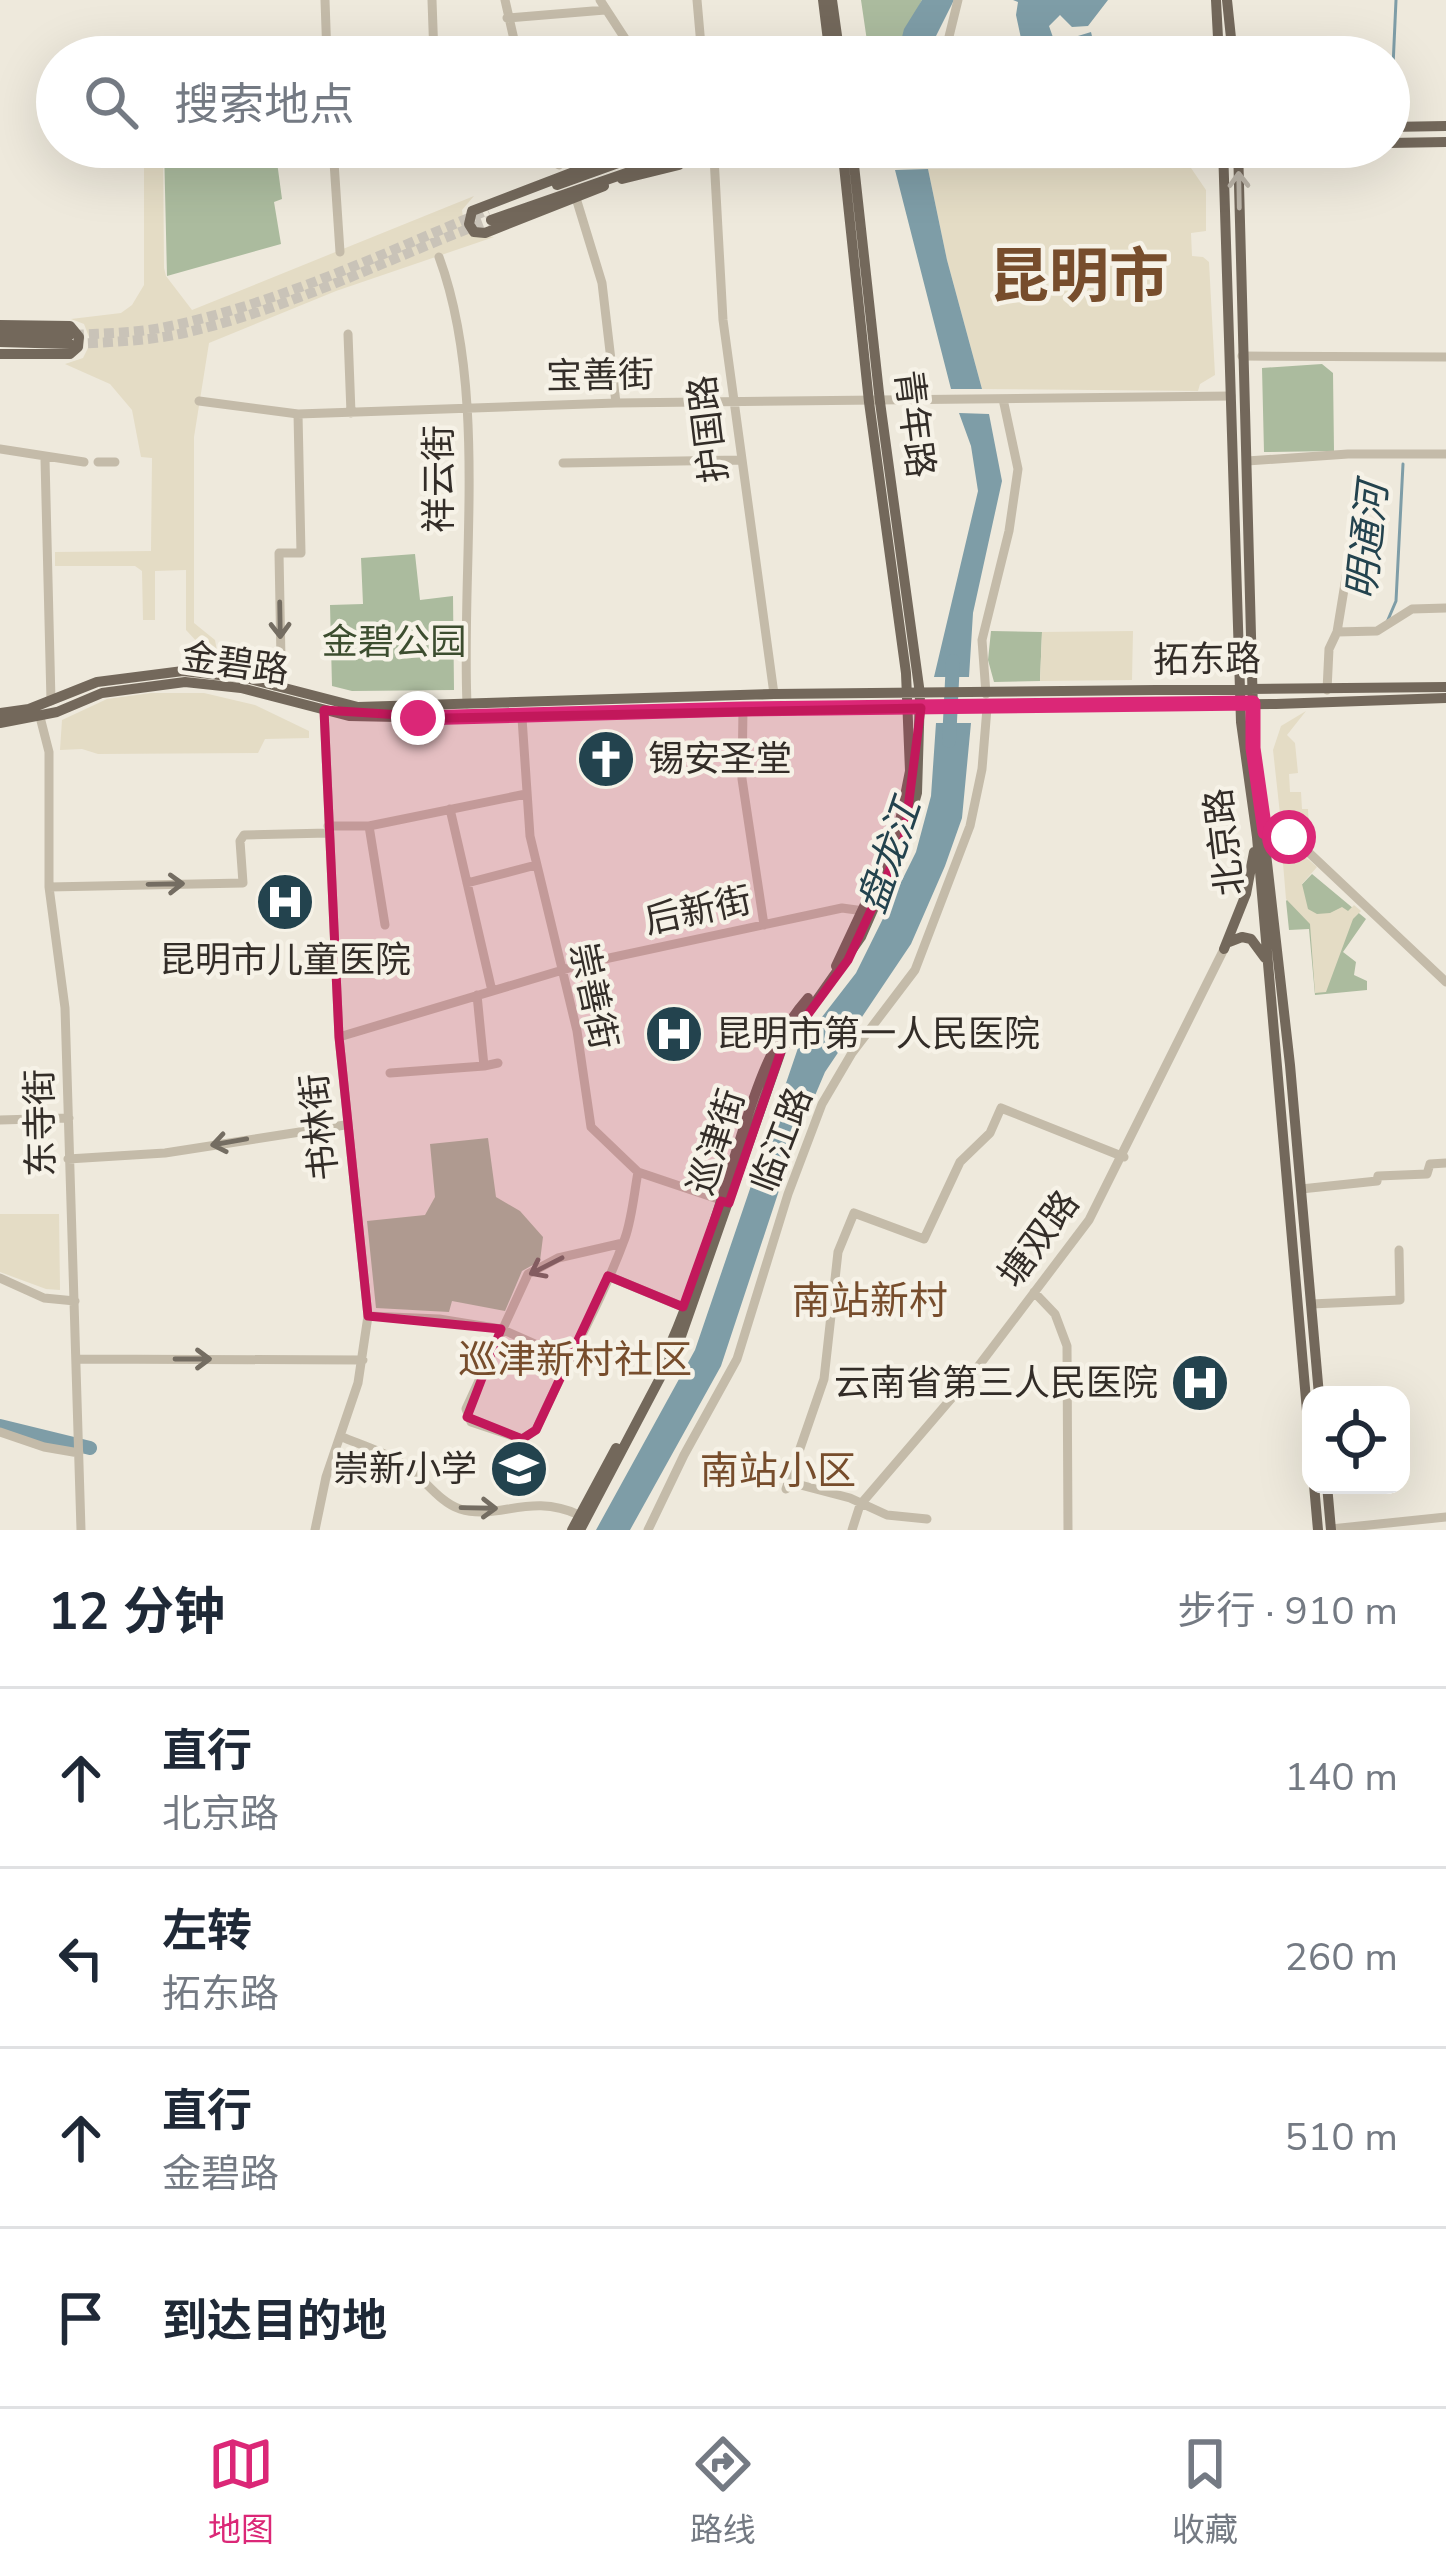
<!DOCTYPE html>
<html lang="zh">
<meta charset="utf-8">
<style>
body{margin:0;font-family:"Nunito Sans","Noto Sans SC",sans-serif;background:#f2f2f3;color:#1f2937}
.controls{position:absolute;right:36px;bottom:36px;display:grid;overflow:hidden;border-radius:24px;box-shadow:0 12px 48px #0002}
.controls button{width:108px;height:108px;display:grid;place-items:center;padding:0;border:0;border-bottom:3px solid #e0e1e3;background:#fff;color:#1f2937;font:60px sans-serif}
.stop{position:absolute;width:36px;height:36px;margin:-27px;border:9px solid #db2777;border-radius:50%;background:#fff}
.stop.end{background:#db2777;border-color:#fff;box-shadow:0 3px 12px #0008}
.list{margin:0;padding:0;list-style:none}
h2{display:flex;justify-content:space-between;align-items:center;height:156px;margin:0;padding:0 48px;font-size:51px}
h2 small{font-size:39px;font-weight:400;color:#747a83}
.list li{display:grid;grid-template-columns:78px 1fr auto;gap:36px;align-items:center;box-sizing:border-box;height:180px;padding:0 48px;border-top:3px solid #e0e1e3}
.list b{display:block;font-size:45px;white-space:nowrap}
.list p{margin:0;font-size:39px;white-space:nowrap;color:#747a83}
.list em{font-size:39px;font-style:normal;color:#747a83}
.icon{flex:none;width:66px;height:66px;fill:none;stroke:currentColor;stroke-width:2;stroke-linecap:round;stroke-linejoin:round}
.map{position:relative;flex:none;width:1446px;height:1530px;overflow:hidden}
.search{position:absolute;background:#fff;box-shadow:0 12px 48px #0002;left:36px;right:36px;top:36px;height:132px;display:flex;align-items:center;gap:30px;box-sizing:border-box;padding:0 42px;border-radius:66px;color:#747a83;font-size:45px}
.sheet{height:876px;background:#fff}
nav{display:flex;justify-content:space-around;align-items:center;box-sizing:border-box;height:168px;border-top:3px solid #e0e1e3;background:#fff;font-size:33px;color:#747a83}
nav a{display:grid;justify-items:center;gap:6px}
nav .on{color:#db2777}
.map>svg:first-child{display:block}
</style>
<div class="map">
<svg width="1446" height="1530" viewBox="0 0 1446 1530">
<rect width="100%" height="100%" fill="#eee9dc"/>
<path fill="#abbb9e" d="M861,0H922L900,43L867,41Z
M164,147H275L282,199L274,202L281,244L167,276Z
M1322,364L1333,373L1334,451L1264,452L1262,368Z
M415,554L420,600L453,596L454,690L352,691L332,686L330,605L363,604L361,558Z
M991,631L1042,632L1040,681L994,682L988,660Z
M1312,874L1366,919L1343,952L1356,962L1354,975L1367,981V990L1315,995L1309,929L1289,930L1286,901Z
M488,1138L496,1197L520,1211L543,1237L540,1261L522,1271L505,1311L452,1301L449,1312L376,1308L367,1221L425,1215L435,1197L430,1144Z"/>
<path fill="#e4dcc5" d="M144,147H163L164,268L166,276L192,310L474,196L462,210L464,224L474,235L494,237L336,291L209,343L194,437V623L215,640L217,651L223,653L222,662L194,660L199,653V644L186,630V570L155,571V620H143L142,571L135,566H55V552L151,551L152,458L141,457L132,410L110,384L65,364L83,358L91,342L84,324L71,319L121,313L132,305L144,285Z
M1191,168L1206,190V231L1191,233L1192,256L1203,257L1209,262L1215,375L1200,384L1198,391L982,389L947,260L928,169Z
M1133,631L1132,680L1040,681L1042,632Z
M151,693H204L255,705L309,731V738L265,739L258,753L98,754L82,749L60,750L62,720L107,699Z
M1306,711L1287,735L1295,743L1298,773L1289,774L1290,792H1301L1302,809H1308L1309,828L1304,834L1280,814L1273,750L1281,726Z
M1285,845L1295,848L1317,867L1302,884L1308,909L1317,914L1330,913L1342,907L1348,911L1354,905L1361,911L1353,919L1326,992L1315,993L1310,924L1286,899L1282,851Z
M0,1214H59L60,1290L46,1289L0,1272Z"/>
<path fill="#7e9da7" d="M922,0H954L934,40L931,57H897L904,29Z
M1108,0L1088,26L1072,27L1060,15L1049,26L1055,43L1091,32L1097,57H1025L1016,15L1018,2L1013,0Z
M928,169L947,260L982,389H951L895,170Z
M959,413L989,414L1002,481L973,613L969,677H934L978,491L971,446Z
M936,723H971L962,818L945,866L911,944L825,1072L794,1145L721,1366L630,1530H596L695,1350L798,1048L856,973L916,852L931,796Z"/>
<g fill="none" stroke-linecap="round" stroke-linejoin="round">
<path stroke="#7e9da7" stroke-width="3" d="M1391,111L1396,0
M1387,622L1396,601L1403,464"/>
<path stroke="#7e9da7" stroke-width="14" d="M949,741L953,661
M0,1426L90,1448"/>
<path stroke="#c9c3b8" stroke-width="10" stroke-dasharray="10 5" stroke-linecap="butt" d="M74,335C105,333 137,333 166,327C277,304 384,253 488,210
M73,344C110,342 148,341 184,333C290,309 389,258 491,220"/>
<path stroke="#c4bba9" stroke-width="9" d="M325,0L327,57
M432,0L434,57
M505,0L518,57
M600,0L637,57
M697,0L702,57
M507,18L605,10
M944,57L958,0
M333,147L340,252
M552,147L559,165
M714,157L723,320L774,694
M576,198L602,283L616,403
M439,257C488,390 461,564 467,704
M348,334L351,413
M1242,356L1446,357
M199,401L298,414L616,403L1231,396
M0,449L84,462
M45,459L51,701
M1247,461L1348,454H1446
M98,462H115
M563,463L739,460
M1337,632L1349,559
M275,686L281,660L279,553H301L298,414
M1327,690L1329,649L1337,632L1377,631L1412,609L1446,608
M986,694L982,640L1009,531L1018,469L1003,399
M743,709L742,779L764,925
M40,717L49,752V887L65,1008L81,1530
M522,718L530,836L577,1031L591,1127L638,1172L727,1202
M450,809L492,991
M328,826H369L526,794
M369,826L385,925
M1265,832L1285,835L1304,848L1446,982
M467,883L536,865
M49,887L243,883L240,841L244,835L328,833
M477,995L484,1066L498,1063
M339,1037L586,963L842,908L864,911
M390,1073L484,1066
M0,1120L69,1118
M68,1159L165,1153L345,1125
M1301,1189L1377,1181L1378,1176L1427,1174L1430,1164L1446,1163
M623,1243L558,1258L528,1274L466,1409L471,1422L522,1439L536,1430C564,1366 601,1304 625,1238C632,1218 634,1194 638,1172
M608,1276L683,1307
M0,1278L44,1298L75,1301
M1034,1292L1055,1314L1067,1346L1068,1530
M1311,1304L1400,1300L1399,1250
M368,1316L439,1319L501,1329L567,1358
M76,1359L363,1360
M0,1432L44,1447L79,1453
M342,1437C362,1445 384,1452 402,1463C422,1475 438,1502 460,1509C498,1521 530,1492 579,1515
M789,1482L850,1498L887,1515L927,1519
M786,1489L824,1379L838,1252L854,1213L924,1239L960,1162L990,1133L1001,1108L1124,1157
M1331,1529L1446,1517
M315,1530L326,1477L358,1383L368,1316L339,1037L324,710
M648,1530L684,1455L737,1359L788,1194L822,1104L852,1053L915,970L970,826L982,769L987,708
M852,1530L860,1505L974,1372L1089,1220L1224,949"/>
<path stroke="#73685b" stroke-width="10" d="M823,0L830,57
M832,0L840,57
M1216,0L1219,57
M1227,0L1233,57
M1389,127L1446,126
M1389,143L1446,142
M1223,147L1241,722L1257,837L1311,1457
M1238,147L1254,748L1290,1065L1319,1395
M622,179L679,165
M557,185L632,158L686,147
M604,186L485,233L474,232L469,224L472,211L639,147
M491,220L658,162L852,150L1099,147
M0,325L70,326L79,337L78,347L70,354H0
M0,334L70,335
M0,342L70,344
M0,713L29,709L97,682L183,671L246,678L358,707L774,694L1446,687
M0,723L57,712L102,693L185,682L241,688L349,716L447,718L743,709L1276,704L1446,698
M1229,942L1242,937L1251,939L1265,958
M1224,949L1246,894L1254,852
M836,966L897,836L910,771L906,673L869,402L842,147
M659,1369C693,1300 714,1222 737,1149C754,1095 770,1041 808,998
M1314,1485L1318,1530
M1327,1485L1331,1530
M572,1530L616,1448
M580,1530L679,1342L781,1051L861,937L904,839L917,793L920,694L880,402L852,147"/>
</g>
<defs><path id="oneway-shaft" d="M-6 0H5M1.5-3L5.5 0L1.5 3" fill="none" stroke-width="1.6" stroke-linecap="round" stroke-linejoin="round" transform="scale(3)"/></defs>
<use stroke="#bbb4a8" href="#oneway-shaft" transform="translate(1239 190) rotate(-91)"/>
<g stroke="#746d62">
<use href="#oneway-shaft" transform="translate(280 620) rotate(89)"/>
<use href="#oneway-shaft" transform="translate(166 884) rotate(-1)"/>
<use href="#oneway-shaft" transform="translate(229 1142) rotate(170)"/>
<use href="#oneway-shaft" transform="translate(546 1266) rotate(153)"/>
<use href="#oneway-shaft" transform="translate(193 1359)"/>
<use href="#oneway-shaft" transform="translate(479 1508) rotate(1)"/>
</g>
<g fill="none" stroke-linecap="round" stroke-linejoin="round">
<path stroke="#db2777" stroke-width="15" d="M418,718L743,709L1253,703V748L1265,832L1289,837"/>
</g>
<path fill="#c2185b" fill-opacity="0.2" stroke="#c2185b" stroke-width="9" stroke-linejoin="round" d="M921,708L904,839L848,960L781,1051L729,1203L721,1201L683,1307L608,1276L536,1430L522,1439L467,1417L501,1329L368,1316L339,1037L324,710L447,718Z"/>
<defs>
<g id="church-disc" transform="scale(3)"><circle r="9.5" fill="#23434e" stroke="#f6f2e7"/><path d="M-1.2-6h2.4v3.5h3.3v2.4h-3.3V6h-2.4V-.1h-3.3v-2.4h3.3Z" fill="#fff"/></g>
<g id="hospital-disc" transform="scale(3)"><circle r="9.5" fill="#23434e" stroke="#f6f2e7"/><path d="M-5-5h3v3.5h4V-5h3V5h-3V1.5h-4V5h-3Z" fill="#fff"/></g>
<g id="university-disc" transform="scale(3)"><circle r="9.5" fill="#23434e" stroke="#f6f2e7"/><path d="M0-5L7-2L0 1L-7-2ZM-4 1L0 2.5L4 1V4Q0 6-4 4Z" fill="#fff"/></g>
</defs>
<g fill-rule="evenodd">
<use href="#church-disc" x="606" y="759"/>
<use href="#hospital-disc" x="285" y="902"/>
<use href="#hospital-disc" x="674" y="1034"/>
<use href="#hospital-disc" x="1200" y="1383"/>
<use href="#university-disc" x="519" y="1469"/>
</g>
<g text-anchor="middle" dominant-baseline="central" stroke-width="9" stroke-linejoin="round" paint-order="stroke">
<g font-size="36" fill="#332d28" stroke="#f6f2e7">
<text transform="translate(600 376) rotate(-1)">宝善街</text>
<text transform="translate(914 424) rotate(83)">青年路</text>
<text transform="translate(709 429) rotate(-97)">护国路</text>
<text transform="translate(439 479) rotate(-90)">祥云街</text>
<text transform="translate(1207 660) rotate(-1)">拓东路</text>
<text transform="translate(235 664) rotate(8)">金碧路</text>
<text transform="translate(1225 842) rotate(-97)">北京路</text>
<text transform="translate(698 911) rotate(-12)">后新街</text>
<text transform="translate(593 996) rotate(78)">崇善街</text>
<text transform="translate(41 1123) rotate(-91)">东寺街</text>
<text transform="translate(320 1127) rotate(-96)">书林街</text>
<text transform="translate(782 1140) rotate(-69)">临江路</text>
<text transform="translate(717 1142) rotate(-72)">巡津街</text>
<text transform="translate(1039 1239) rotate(-54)">塘双路</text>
</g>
<g font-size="36" fill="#3c4d2f" stroke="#f6f2e7">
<text x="394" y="642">金碧公园</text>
</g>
<g font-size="36" fill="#332d28" stroke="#f6f2e7" text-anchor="start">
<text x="648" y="759">锡安圣堂</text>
<text x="285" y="960" text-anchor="middle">昆明市儿童医院</text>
<text x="716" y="1034">昆明市第一人民医院</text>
<text x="1158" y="1383" text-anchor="end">云南省第三人民医院</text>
<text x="477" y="1469" text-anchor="end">崇新小学</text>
</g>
<g font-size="39" font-style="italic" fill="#23434e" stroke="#f6f2e7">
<text transform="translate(1368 541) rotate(-84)">明通河</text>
<text transform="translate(890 856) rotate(-71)">盘龙江</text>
</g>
<g font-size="39" fill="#774d2c" stroke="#f6f2e7">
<text x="870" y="1301">南站新村</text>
<text x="575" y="1360">巡津新村社区</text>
<text x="778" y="1471">南站小区</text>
</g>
<g font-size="60" font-weight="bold" fill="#774d2c" stroke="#f6f2e7">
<text x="1079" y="277">昆明市</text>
</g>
</g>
</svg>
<div class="controls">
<button><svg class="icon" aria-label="locate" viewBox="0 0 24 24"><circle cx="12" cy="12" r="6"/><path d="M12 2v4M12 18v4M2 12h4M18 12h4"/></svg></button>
</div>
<div class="stop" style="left:1289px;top:837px"></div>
<div class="stop end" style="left:418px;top:718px"></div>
<div class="search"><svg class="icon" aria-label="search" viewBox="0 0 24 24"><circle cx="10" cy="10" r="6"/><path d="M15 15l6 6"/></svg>搜索地点</div>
</div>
<section class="sheet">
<h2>12 分钟<small>步行 · 910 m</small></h2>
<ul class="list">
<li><svg class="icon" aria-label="ahead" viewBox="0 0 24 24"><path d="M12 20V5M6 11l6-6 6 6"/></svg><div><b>直行</b><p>北京路</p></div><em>140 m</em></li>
<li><svg class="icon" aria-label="left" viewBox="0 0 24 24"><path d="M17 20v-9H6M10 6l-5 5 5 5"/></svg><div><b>左转</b><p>拓东路</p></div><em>260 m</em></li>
<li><svg class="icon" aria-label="ahead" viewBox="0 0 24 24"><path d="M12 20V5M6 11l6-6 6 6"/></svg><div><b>直行</b><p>金碧路</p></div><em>510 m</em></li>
<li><svg class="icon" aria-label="arrive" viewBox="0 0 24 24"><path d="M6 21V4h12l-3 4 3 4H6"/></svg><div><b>到达目的地</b></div></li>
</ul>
</section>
<nav>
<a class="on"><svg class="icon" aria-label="map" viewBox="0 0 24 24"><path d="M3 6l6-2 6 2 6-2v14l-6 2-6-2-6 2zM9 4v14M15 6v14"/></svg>地图</a>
<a><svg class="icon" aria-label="directions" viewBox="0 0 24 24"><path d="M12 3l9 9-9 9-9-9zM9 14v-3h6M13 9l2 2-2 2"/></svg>路线</a>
<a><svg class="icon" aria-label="saved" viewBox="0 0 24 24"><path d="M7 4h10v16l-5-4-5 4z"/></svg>收藏</a>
</nav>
